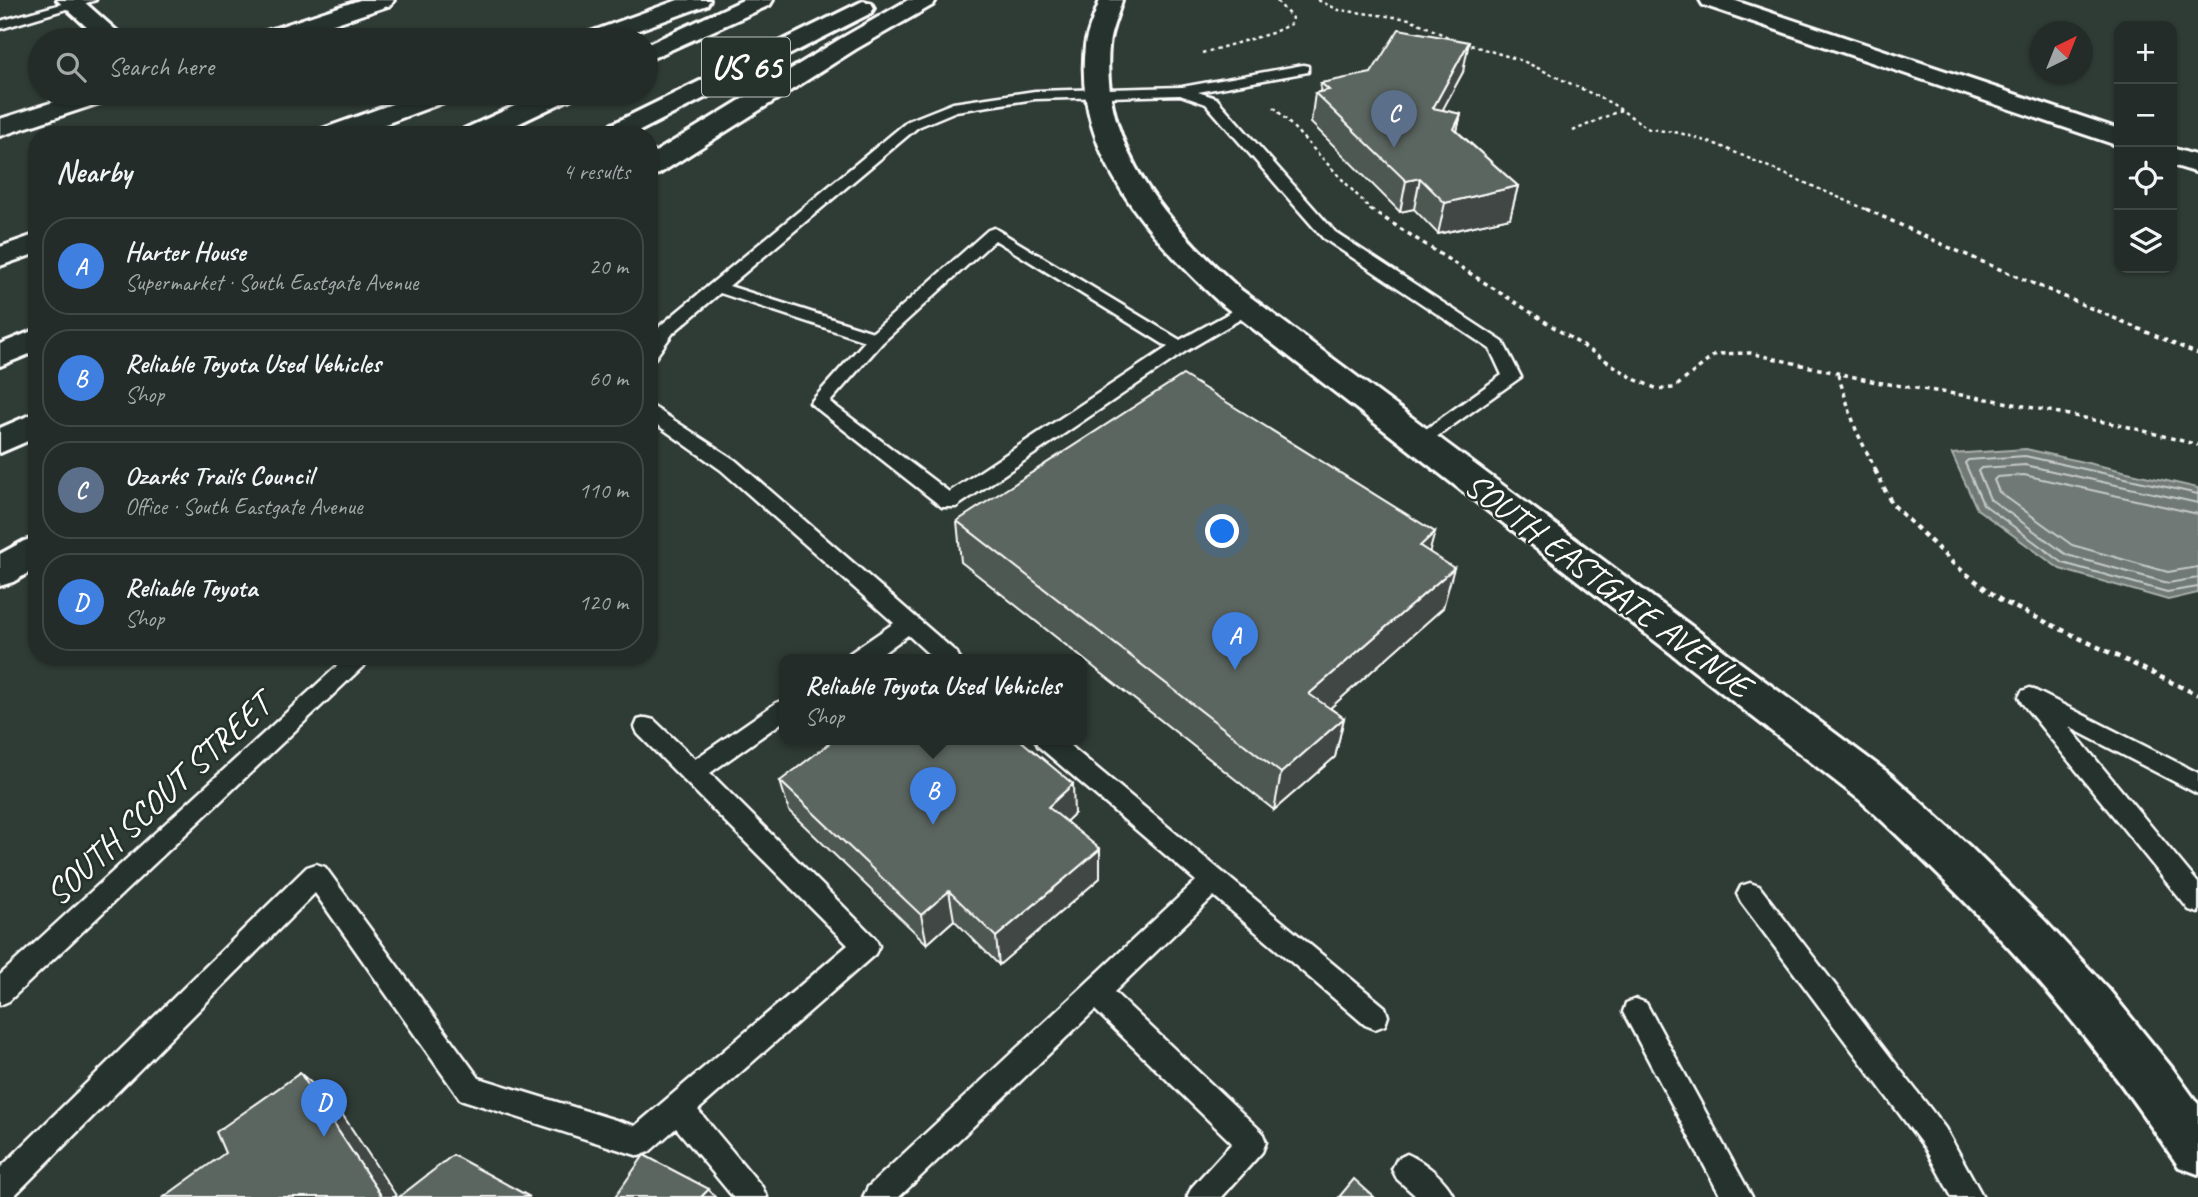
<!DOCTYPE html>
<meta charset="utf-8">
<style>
body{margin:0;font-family:Caveat,sans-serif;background:#2f3834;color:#f1f3f6}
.controls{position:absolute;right:21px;top:21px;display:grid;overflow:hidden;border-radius:14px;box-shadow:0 2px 5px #0004}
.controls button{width:63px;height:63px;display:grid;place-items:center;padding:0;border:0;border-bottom:2px solid #404845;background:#232c28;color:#f1f3f6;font:35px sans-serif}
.compass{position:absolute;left:2030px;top:21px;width:63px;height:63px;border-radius:50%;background:#232c28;box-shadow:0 2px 5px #0004;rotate:43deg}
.you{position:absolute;left:1223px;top:532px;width:24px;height:24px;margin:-18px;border:5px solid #fff;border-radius:50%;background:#1a73e8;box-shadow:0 0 0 10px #1a73e833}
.badge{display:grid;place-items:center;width:46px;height:46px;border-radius:50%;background:#ff9aa2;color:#fff;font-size:23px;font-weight:700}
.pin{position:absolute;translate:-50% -58px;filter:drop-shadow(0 2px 4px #0008)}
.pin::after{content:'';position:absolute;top:37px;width:24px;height:21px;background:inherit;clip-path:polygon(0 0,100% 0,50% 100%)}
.popup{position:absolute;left:779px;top:654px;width:308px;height:91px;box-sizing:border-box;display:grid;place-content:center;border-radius:14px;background:#232c28;filter:drop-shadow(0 2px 5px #0005);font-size:23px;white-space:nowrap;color:#a3a7a8}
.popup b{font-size:26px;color:#f1f3f6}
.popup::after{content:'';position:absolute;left:50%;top:100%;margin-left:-14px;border:14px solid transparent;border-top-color:#232c28}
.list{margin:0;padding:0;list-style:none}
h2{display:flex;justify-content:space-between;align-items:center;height:91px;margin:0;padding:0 28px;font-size:30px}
h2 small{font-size:23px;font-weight:400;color:#a3a7a8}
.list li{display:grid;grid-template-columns:46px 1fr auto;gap:21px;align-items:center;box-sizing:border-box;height:98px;margin:0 14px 14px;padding:0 14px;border:2px solid #404845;border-radius:28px}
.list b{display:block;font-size:26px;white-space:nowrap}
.list p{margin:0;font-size:23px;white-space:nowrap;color:#a3a7a8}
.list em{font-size:23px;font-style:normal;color:#a3a7a8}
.icon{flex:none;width:38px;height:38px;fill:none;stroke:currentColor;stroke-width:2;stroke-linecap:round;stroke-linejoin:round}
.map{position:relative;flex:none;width:2198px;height:1197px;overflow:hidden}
.search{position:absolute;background:#232c28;box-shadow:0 2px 5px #0004;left:28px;top:28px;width:630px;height:77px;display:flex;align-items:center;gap:18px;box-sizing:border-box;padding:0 24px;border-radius:38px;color:#a3a7a8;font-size:26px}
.panel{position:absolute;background:#232c28;box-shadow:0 2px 5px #0004;left:28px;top:126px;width:630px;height:539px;border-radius:28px}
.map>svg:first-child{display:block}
</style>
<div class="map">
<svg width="2198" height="1197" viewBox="0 0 2198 1197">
<rect width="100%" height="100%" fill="#2f3b35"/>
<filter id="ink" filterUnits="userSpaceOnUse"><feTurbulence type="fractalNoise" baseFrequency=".0143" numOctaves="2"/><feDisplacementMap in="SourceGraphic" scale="14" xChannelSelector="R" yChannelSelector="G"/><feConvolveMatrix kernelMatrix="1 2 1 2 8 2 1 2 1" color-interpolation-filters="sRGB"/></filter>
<g filter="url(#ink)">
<path fill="#707975" stroke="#a9afac" stroke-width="2" d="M2026,449L2198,488V593L2168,600L2060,569L1977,509L1952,454Z"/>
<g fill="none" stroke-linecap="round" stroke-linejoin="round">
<path stroke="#c6c9c8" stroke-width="2" d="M2198,494L2025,456L1968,460L1965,463L1983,504L2063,563L2167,592L2198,587
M2198,503L2025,465L1981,468L1978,471L1990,499L2067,555L2168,583L2198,578
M2198,514L2024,475L1997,477L1994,480L1999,492L2072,545L2168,572L2198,567"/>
<g stroke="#fff" stroke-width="5">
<path id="lane" d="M76,0H96L0,29V21Z
M1303,65L1308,66V72L1198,92L1216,98L1335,232L1503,342L1521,377L1425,445H1411L1409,441L1502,375L1490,349L1323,238L1206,104L1180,95L1035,99L956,111L918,127L729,286L873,332L988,230L994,228L1180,340L1242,306H1254L1256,310L1186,351L956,507H942L810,403L865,341L720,293L673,333L655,358L649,359V341L661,325L908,121L953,103L1035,91L1182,87ZM995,240L1168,347L949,492L830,402L882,343Z
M649,404L735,460L957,653L960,659H934L908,635L875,659H847L850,653L894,623L721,470L649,419Z
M348,656H374L9,1001L0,1005V975Z
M2030,688L2198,773V794L2069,727L2198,883V913L2189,910L2022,703L2019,697L2022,691Z
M784,700V721L710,773L875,938L879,946L875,954L698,1110L762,1187L767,1197H733L676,1128L649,1152L639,1156L460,1099L315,893L13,1197H0V1168L307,867L316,864L325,867L479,1078L635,1126L848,945L638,734L635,727L638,720L646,718L654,720L695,759L776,703Z
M1035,739H1062L1385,1007L1388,1016L1385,1025L1375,1029L1365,1025L1214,896L1114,992L1262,1132L1266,1142L1262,1152L1222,1197H1187L1192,1187L1232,1143L1095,1010L899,1197H863L868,1187L1196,881L1038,746Z
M1750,883L1759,886L1945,1128L1983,1197H1952L1925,1148L1741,902L1737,894L1741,886Z
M1636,999L1646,1003L1752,1197H1721L1623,1012L1626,1003Z
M1407,1154C1425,1162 1446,1179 1454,1197H1417L1397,1179L1392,1169L1397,1159Z"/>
</g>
<g stroke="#fff" stroke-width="6">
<path id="street" d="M57,0H82L127,40H101Z
M1700,0H1733L2119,129V146L1703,5Z
M2172,148L2198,156V173L2172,165Z"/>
</g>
<g stroke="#fff" stroke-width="6">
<path id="secondary" d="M360,0H394L391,5L285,40H250L254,35Z
M1100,0H1122C1118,15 1110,31 1109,46C1100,149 1169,225 1241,290L1891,775L1969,846L2044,920L2109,990L2172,1068L2198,1104V1174L2179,1167C2141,1111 2102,1056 2058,1004C1997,931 1930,865 1861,801L1219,302C1147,235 1073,152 1085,46C1087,31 1095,15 1100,0Z
M82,93H119L115,98L0,136V119Z"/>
</g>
<g stroke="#fff" stroke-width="6">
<path id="highway" d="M678,0H710L707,5L611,40H578L582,35Z
M743,0H773L770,5L646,61V45Z
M908,0H936L933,5L856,49L659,174L649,176V156L840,39Z
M863,1L871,3L874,8L871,13L632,135H598L602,129Z
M423,93H459L455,98L356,135H318L322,129Z
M543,93H576L572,98L495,135H460L464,129Z
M37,234V253L0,266V247Z
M37,329V351L0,366V344Z
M37,412V437L0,453V428Z
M37,537V568L13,582L0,586V554L24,541Z"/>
</g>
<path stroke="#fff" stroke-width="2.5" stroke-dasharray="3.5 3.5" stroke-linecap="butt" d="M1318,0L1339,10L1410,19L1456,41
M1464,43L1523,61L1611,103L1649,129L1680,133L1718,145L1870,211
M1202,53L1272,33L1291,24L1292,18L1276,0
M1274,107L1372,211
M1573,131L1621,110"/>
<path stroke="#fff" stroke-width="3.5" stroke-dasharray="4.5 4.5" stroke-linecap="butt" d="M1370,209L1636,380L1658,389L1674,388L1716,354L1750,353L1876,382L1994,400L2129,427L2198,445
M1866,209L1948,247L2198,354
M1838,375L1856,430L1876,471"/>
<path stroke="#fff" stroke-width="4.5" stroke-dasharray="5 5" stroke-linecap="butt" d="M1875,470L1892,504L1956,566L2002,601L2198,695"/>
<use href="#lane" fill="#26332d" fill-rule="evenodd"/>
<use href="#street" fill="#26332d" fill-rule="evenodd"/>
<use href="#secondary" fill="#26332d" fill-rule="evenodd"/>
<use href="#highway" fill="#26332d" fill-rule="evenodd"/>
</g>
<path fill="#4e5853" stroke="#fff" stroke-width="2" d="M1463,72L1442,110L1461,114L1457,131L1518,186L1510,218L1438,234L1414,209L1400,212L1311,123L1315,93L1320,92L1321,83Z
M957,521L1429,552L1443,608L1330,708L1344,718L1335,757L1274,810L961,562Z
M780,781L1074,814L1066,821L1100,878L999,965L954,920L927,944L789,811Z"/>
<path fill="#404744" stroke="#fff" stroke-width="2" d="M1469,42L1463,72L1427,139L1433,108Z
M1461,114L1454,144V129Z
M1420,178L1414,209L1400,212L1406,181Z
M1518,186L1510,218L1438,234L1445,203Z
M1435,532L1424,572L1420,546Z
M1454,568L1443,608L1302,733L1309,694Z
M1344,718L1335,757L1274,810L1281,773Z
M1073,784L1074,814L1050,837L1048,807Z
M1100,849V878L999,965L996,937Z
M949,891L954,920L927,944L921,915Z
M300,1073L336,1105L397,1197H382Z
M709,1189L715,1197H701Z"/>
<path fill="#5b6661" stroke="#fff" stroke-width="2" d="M1399,29L1469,42L1433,108L1461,114L1454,129L1518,186L1445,203L1420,178L1406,181L1315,93L1329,90L1321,83L1371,73Z
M1183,375L1435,532L1420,546L1454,568L1309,694L1344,718L1281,773L957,521Z
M835,739H1019L1073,784L1048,807L1100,849L996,937L949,891L921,915L780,781Z
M300,1073L382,1197H164L225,1153L216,1132Z
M453,1155L530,1197H399Z
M644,1155L709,1189L701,1197H615Z
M1354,1179L1374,1197H1339Z"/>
</g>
<g text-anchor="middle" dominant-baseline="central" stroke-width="5" stroke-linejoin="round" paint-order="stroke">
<rect fill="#26332d" stroke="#bec2c0" stroke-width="2" x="702" y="37.5" width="88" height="59" rx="5"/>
<g font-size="33" font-weight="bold" fill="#fff">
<text x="746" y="67">US 65</text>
</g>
<g font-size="35" fill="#fff" stroke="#26332d">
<text transform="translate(1608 585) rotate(37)">SOUTH EASTGATE AVENUE</text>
<text transform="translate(158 799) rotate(-43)">SOUTH SCOUT STREET</text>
</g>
</g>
</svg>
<div class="controls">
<button>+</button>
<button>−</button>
<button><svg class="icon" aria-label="locate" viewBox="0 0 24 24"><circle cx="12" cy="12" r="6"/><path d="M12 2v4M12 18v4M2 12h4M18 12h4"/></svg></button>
<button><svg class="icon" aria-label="layers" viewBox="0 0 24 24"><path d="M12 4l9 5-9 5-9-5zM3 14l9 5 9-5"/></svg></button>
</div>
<svg class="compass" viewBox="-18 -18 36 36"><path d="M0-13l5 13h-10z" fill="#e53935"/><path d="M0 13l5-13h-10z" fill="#a3a7a8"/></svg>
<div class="you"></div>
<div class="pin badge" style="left:1235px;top:670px;background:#3f7fe0">A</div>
<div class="pin badge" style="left:933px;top:825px;background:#3f7fe0">B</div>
<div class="popup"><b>Reliable Toyota Used Vehicles</b>Shop</div>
<div class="pin badge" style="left:1394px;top:148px;background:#5c6f8a">C</div>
<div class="pin badge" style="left:324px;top:1137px;background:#3f7fe0">D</div>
<div class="search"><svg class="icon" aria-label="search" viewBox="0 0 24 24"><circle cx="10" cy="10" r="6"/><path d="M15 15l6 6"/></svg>Search here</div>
<section class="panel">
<h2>Nearby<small>4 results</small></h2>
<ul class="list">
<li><span class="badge" style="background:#3f7fe0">A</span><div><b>Harter House</b><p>Supermarket · South Eastgate Avenue</p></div><em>20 m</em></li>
<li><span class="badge" style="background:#3f7fe0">B</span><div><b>Reliable Toyota Used Vehicles</b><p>Shop</p></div><em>60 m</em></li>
<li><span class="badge" style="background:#5c6f8a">C</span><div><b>Ozarks Trails Council</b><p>Office · South Eastgate Avenue</p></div><em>110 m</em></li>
<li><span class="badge" style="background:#3f7fe0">D</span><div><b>Reliable Toyota</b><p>Shop</p></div><em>120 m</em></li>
</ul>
</section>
</div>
